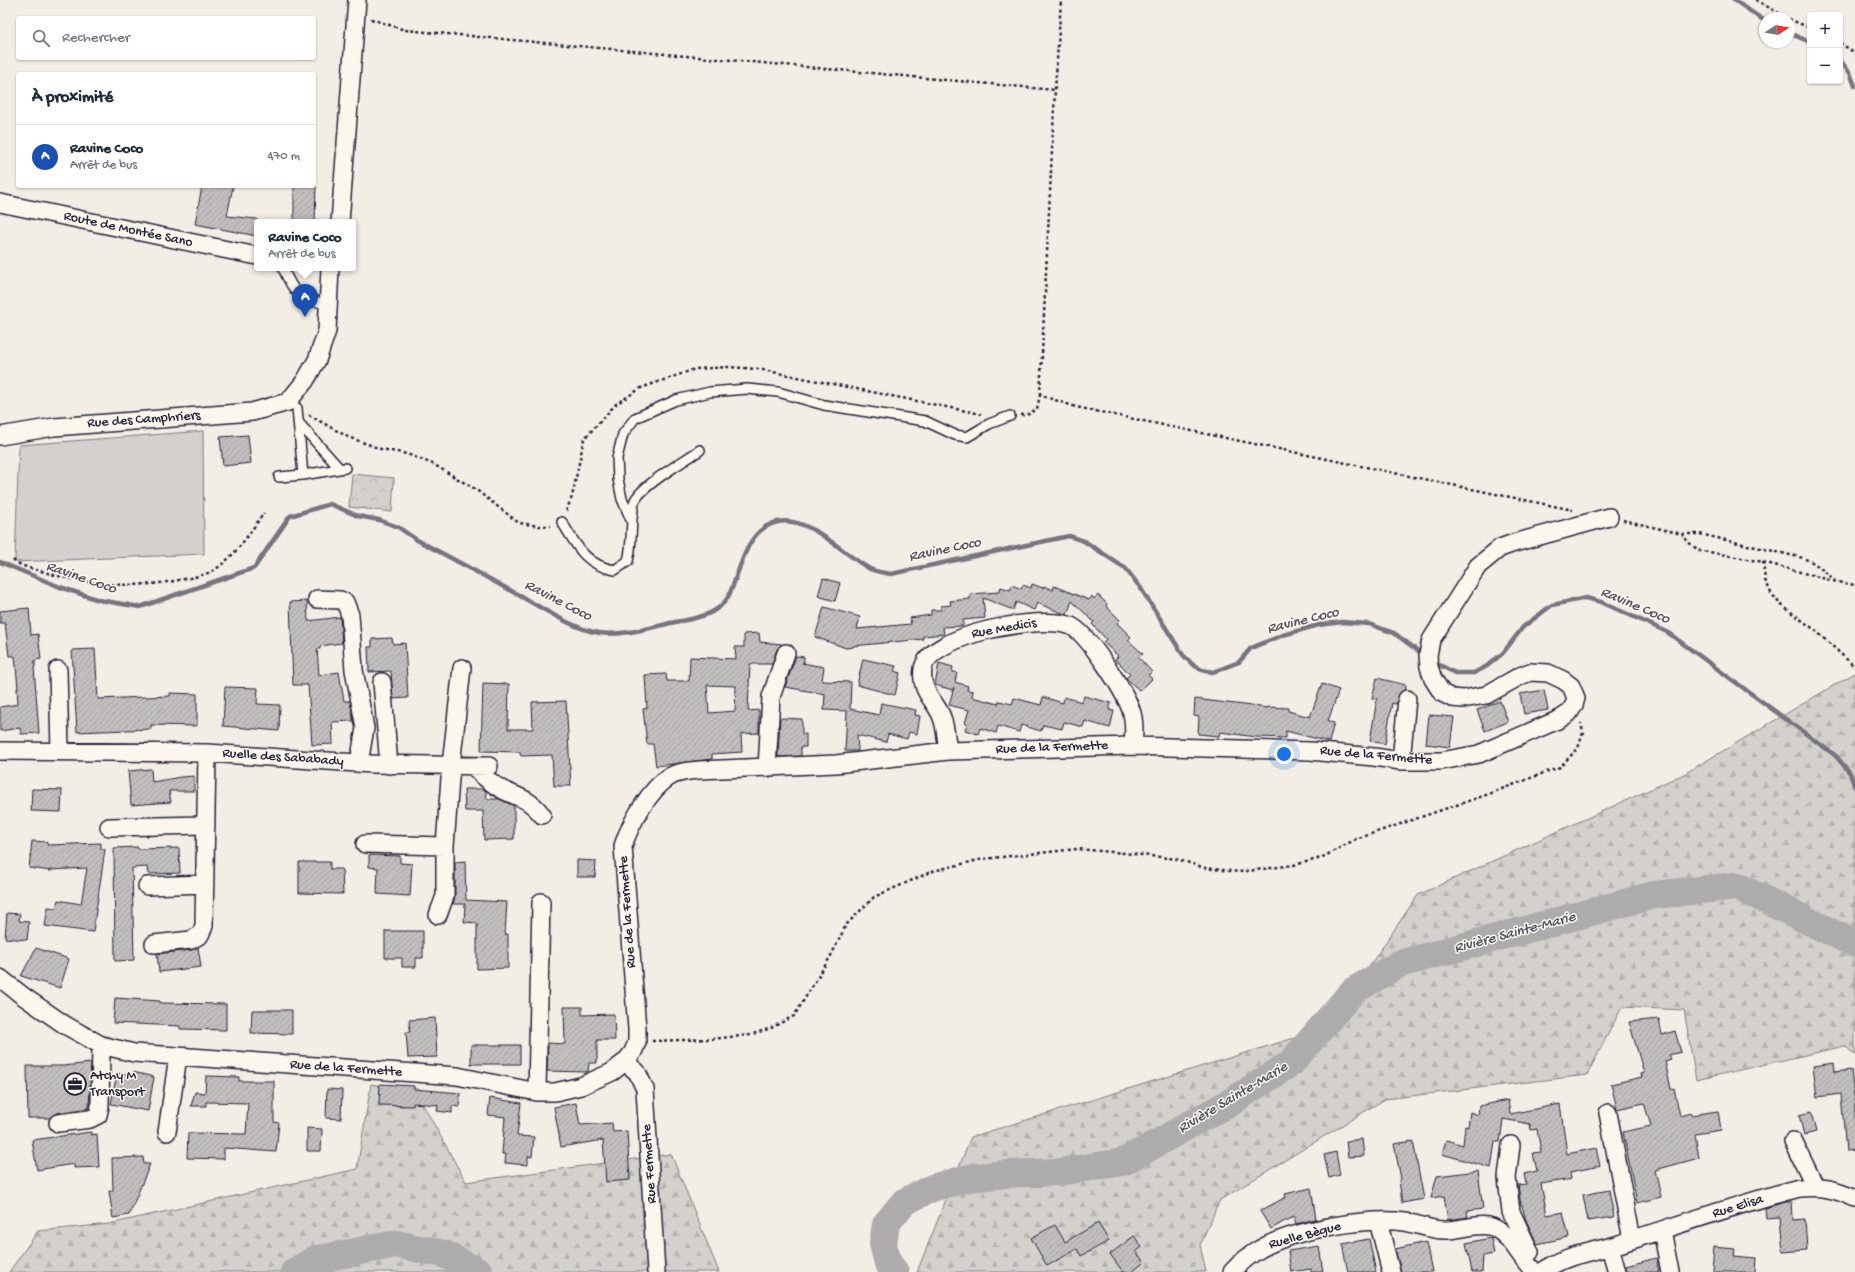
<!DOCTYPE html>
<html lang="fr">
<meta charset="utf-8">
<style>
body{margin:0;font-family:"Gochi Hand",sans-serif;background:#f2f2f3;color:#1f2937}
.controls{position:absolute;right:12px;top:12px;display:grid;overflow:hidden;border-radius:4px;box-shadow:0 1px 3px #0004}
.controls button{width:36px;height:36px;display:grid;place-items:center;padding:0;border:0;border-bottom:1px solid #e0e1e3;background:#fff;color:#1f2937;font:20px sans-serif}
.compass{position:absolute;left:1759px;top:12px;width:36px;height:36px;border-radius:50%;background:#fff;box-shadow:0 1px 3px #0004;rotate:79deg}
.you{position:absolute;left:1284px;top:754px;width:14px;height:14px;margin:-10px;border:3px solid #fff;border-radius:50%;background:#1a73e8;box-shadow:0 0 0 6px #1a73e833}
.badge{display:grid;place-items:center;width:26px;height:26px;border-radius:50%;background:#22223b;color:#fff;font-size:13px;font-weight:700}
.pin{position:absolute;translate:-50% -33px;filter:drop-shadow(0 1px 2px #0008)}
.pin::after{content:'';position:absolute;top:21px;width:14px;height:12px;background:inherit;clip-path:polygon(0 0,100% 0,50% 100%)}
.popup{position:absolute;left:254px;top:219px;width:102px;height:52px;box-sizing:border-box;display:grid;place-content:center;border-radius:4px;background:#fff;filter:drop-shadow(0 1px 3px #0005);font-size:13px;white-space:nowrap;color:#747a83}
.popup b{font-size:15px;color:#1f2937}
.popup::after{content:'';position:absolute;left:50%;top:100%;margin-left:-8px;border:8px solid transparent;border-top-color:#fff}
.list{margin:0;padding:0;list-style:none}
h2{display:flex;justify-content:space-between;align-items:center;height:52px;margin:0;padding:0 16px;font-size:17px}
h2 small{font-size:13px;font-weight:400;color:#747a83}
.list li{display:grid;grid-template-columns:26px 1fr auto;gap:12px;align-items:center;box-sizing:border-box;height:64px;padding:0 16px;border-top:1px solid #e0e1e3}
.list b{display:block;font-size:15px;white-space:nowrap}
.list p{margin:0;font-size:13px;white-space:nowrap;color:#747a83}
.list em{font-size:13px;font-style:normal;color:#747a83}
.icon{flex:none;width:22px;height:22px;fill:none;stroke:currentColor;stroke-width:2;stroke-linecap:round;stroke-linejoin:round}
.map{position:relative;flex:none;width:1855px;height:1272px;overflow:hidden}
.search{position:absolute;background:#fff;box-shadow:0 1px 3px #0004;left:16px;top:16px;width:300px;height:44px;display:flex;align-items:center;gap:10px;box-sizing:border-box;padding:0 14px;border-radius:4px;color:#747a83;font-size:15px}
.panel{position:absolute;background:#fff;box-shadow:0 1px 3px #0004;left:16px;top:72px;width:300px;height:116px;border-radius:4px}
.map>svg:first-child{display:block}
</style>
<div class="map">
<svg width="1855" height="1272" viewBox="0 0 1855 1272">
<defs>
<pattern id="forest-firs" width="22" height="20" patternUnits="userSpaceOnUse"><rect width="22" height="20" fill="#d4d1cc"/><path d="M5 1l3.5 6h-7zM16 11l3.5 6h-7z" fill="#b6b3b0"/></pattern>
<pattern id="park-crowns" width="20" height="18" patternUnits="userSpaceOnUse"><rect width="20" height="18" fill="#d4d1cc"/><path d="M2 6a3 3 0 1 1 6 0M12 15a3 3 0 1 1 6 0" fill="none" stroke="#b6b3b0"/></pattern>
<pattern id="building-hatch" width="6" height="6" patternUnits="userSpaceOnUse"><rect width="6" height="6" fill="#c2bebe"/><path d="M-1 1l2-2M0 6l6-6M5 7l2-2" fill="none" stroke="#a6a3a4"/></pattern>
</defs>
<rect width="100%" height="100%" fill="#f2eee5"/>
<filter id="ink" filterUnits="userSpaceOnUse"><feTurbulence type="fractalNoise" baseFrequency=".025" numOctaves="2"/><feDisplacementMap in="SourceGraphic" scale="8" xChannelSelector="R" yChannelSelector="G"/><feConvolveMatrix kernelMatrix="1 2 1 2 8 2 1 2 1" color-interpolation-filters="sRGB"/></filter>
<g filter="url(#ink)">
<path fill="#d4d1cc" stroke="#7b7a84" d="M203,431L204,554L15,562L19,445Z"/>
<path fill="url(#forest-firs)" stroke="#7b7a84" d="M1855,673V1055L1845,1046L1696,1080L1684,1010L1622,1007L1587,1075L1385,1099L1220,1200L1200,1245L1206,1272H917L971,1137L1327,1028L1418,895L1684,774Z
M371,1084L416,1092L466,1182L671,1154L719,1272H9L38,1231L109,1224L357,1169Z"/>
<path fill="url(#park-crowns)" stroke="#7b7a84" d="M352,474L394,478L392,512L349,507Z"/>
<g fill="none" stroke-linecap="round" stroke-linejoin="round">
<path stroke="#76747f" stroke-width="4.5" d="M1734,0L1765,21
M1789,33L1810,42
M1840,60L1850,73L1855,86
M0,562L60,587L99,600L140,607L254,568L290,516L330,504L358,516L379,520L398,527L417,540C455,560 492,580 529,601C547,611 574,628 594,632C617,638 653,627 675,622C694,619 718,615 728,597C741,572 744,529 778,522C809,515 845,556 870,569C877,572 884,573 891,574L1069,536L1084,541L1125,568L1140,587L1183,655L1192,664L1202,670L1213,672L1239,662L1251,648L1283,635L1319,625L1342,622L1369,624L1394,633L1425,656
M1432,661L1455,673H1474L1487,666L1503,653L1523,627L1552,605L1586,598L1601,602L1667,632L1836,756L1850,773L1855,787"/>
<path stroke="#aeabad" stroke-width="28" d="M294,1272L314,1260L396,1244L444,1254L479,1272
M895,1272L888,1263L883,1244L886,1224L904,1202L932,1188L969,1178L1006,1174L1059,1172L1123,1162L1234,1100L1291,1063L1353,991L1399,964L1654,895L1737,886L1855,944"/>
</g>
<path fill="url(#building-hatch)" stroke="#22223b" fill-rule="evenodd" d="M202,186H233L227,216L257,219V236L195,224Z
M294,186H316L315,222H294Z
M248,435L251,463L223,466L220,437Z
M823,578L840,583L835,601L818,596Z
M1032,584L1043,588L1044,586L1053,590L1054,586L1089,600L1092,596L1094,599L1098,595L1107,604L1106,606L1120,620L1117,623L1131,637L1128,640L1143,654L1139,658L1152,672L1148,675L1152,679L1140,691L1126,678L1130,674L1115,659L1118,656L1103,642L1106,639L1092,624L1094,622L1072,601L1067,615L1037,603L1034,610L1016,602L1013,610L983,598L985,618L963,620V626L943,627L944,634L923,636V639L853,646V647L846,648L815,637L824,607L860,617L857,629L911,624L910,618L931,615V610H941V606L951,605L950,601L970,599V594L999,592L1001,587L1010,590L1012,585L1021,589L1023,585L1031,588Z
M307,601L308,621L340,617L342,643L320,646V649H317L319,675L339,672L344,701H350L353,717V721L332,722L333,744L312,745L308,685H293L290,602Z
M29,608L31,635L38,634L41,659L35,660V667H34L39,733L21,734L20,728L0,731V707L18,704L17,688H18L15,656H9L5,623H0V611Z
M759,633L760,642L782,644L777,649L772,664H750L748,711L759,710V733L741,734L742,752L712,754V759L656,766L653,744H647L643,709L647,708L645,675L666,674L667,681H689L690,657L736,659L735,647H744V634ZM707,685L736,686L735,711L709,713Z
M392,638L393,644L405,643L408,698L393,699L391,671L369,672L368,647H372V639Z
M95,649L98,699L170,696V693L197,694V726L151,725V729L77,732L72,650Z
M796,656L804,657V663H802L824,667L822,681L851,682L850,709L879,715L881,703L916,710L915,715L920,716L917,734L909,732L907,739L888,734L886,742L857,735L858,751H845L847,711L824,710L825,694L785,687Z
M863,659L896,666L894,671L900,673L895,695L857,685Z
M939,663L953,667L952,671L957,673L955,682L968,686L967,690L973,691L972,697L998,704L999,701L1012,704L1014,698L1041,705L1043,697L1063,703L1064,697L1082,702L1084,696L1111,703L1109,710L1114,711L1110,728L1085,721L1083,727L1064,722L1062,729L1043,725L1041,731L1021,725L1019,732L998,726L996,733L980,728L978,734L965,730L967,724L965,723L969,710L949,705L954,687L953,690L935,685Z
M1377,678L1406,685L1405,690L1399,694L1396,704L1392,703L1385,744L1370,741L1377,699L1372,698Z
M483,683L509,684L508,729H533L532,702L566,701L571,786H554L552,755L521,756L520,752L481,751Z
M1322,684L1339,690L1328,721L1334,723L1329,742L1286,731V738L1256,737L1220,732L1219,736L1198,734L1199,717L1194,716L1195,699L1268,708V707L1288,708V711L1310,717Z
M225,687L258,688L257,704L280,705L279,731L223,726Z
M1544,690L1548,710L1524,714L1520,694Z
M1500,701L1508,722L1485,731L1477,710Z
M1429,715L1454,717L1450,747L1426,744Z
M780,718L802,719V734H806V747H801V756L778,757Z
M151,769L152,782L181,777L194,776V791H169L171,802L131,805L128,771Z
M32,789L62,790L61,812L31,811Z
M464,789H483L486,791L487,799H499L514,806V839L484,840L483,811H465Z
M32,841L47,842V845L101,843V849H105L93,932L45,926L48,907L56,908L58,900L81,904L87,868L51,870V871L29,868Z
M138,847V849L179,848L180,873L148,874L147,867L132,868L134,960L115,961L114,848Z
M369,855L400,856V863L412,864L410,896L377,894L378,868L369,867Z
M577,860L596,861L595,877H577Z
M465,861L466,900L507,902L505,934H508V968L477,969V923L464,922L465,904H453L455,896V862Z
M299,862H330V869H342L343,894L299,893Z
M7,913L20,914L19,921L29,922L27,940L5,938Z
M385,931H423V958H416V967H402V958H385Z
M198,947L201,967L159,972L157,954L192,950Z
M36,948L69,959L60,988L21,976Z
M115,998L160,1001V1003L226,1004V1030L180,1029V1026L113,1023Z
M564,1007H582V1015L614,1014L615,1040H597V1063H589L588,1072L547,1071L548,1043L565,1044Z
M252,1010H292V1034L251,1033Z
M435,1018L437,1057L408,1058L406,1032H410L409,1020Z
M1659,1019L1662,1035L1675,1031L1681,1052L1669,1055L1671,1059L1665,1061L1671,1089L1674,1088L1680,1116L1690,1113L1691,1115L1718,1111L1721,1130L1695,1134L1699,1158L1655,1170L1661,1197L1637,1203L1623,1132L1651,1126L1644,1103L1617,1109L1611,1084L1642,1077L1641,1074L1644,1073L1629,1022Z
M471,1045H520V1064H471Z
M91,1063L89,1108L57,1113L50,1118H28L27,1066H63Z
M1834,1063L1835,1072L1851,1070L1855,1104V1150L1846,1151L1841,1094L1817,1097L1813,1066Z
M133,1072L154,1077L148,1111L111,1104L117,1073L132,1076Z
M206,1076L239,1077V1081H274V1122L279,1123L276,1152L224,1148V1159L187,1158L188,1133L246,1134L248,1103L206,1102V1106H191L195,1092L205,1093Z
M380,1084L414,1086V1089L460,1093L459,1107L452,1106V1113L437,1111L438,1105L413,1103V1106L379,1105Z
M327,1089L342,1090L341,1119L326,1118Z
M490,1098L521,1103L517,1136L534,1137L532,1157L528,1156V1165L505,1163L506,1154H502L505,1117L488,1115Z
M1508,1100L1510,1114L1560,1104L1567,1154L1596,1148L1600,1166L1570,1172L1571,1179L1541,1184L1547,1215L1563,1212L1569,1237L1537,1244L1526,1220L1522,1206H1521L1518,1185L1526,1184L1524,1174L1537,1171L1533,1153L1541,1152L1537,1129L1531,1130L1530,1124L1503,1119L1500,1142H1495L1491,1168L1442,1154L1446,1140L1463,1145L1465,1126L1468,1127L1470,1112L1478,1115L1479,1106Z
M576,1103L580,1125L612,1123L613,1132L627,1131L630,1180L606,1182L603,1140L561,1147L554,1107Z
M1811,1112L1816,1132L1804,1135L1799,1115Z
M307,1128L322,1129L321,1151H307Z
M91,1132V1135L97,1134L99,1167L74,1168V1164L37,1170L32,1140Z
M1362,1139L1364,1156L1348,1157L1346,1141Z
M1413,1141L1424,1199L1402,1203L1399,1180L1401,1179L1394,1144Z
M1336,1152L1340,1175L1329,1178L1324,1155Z
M143,1157L144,1164H150L129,1215L113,1218L109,1191H113L112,1158Z
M1478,1171L1483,1209L1467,1211L1468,1217L1448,1220L1444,1196L1431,1198L1437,1176Z
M1311,1188L1316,1219L1296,1224L1294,1216L1271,1229L1260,1211L1286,1197L1285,1194Z
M1609,1190L1614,1217L1588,1221L1583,1195Z
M1785,1202H1792L1793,1220L1805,1219L1807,1250L1783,1252L1780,1217L1766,1218L1765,1208Z
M1098,1223L1109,1241L1081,1256L1077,1249L1047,1266L1031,1238L1055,1225L1065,1242Z
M1134,1236L1142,1247L1136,1252L1144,1262L1132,1272H1123L1110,1254Z
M1491,1238L1494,1254L1483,1256L1482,1272H1472L1466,1243Z
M1369,1239L1376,1272H1348L1342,1244Z
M1426,1242L1432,1272H1401L1395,1249Z
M1319,1246L1323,1272H1311V1269L1291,1272L1288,1251Z
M1714,1247L1735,1249L1734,1256L1756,1258L1755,1272H1714L1712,1271Z
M1656,1258L1659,1272H1627L1626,1266Z"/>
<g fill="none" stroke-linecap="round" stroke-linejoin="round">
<g stroke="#22223b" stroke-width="12">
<path id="service" d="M283,268C295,297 300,297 329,305
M297,408L303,475
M298,422L340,469
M279,477L303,475L345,468
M562,522C576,545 586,566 615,570L628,561C633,542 630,522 634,503C638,487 686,460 700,450
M632,522L622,499L618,479L617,458L623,434L635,418L676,400L710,392L747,389L778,392L824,405L925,421L955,435L967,437L989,424L1010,416"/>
</g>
<g stroke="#22223b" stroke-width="20">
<path id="minor" d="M0,203L257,256
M340,222L357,0
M0,436L54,427L252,412L288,402L305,381L317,360L327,331L330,268
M317,599L340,600L345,602L350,615L354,670L365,728L359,763
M58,670L60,751
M382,682L389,765
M0,751L207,753L372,764L489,766
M948,751C946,740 946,726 941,715C933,698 920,691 923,669C928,634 1043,614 1071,626C1088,634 1125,692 1131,710C1135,721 1134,734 1133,746
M1401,761L1407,699
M473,766C482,775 491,784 503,790C520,798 530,799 542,815
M767,768L771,697L786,653
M109,827L206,825
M365,844L445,846
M147,886L205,884
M438,915L445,896V846L451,765L462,668
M154,944L191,940L200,935L204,926L207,753
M0,978L23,996L65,1025L101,1045L134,1053L457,1076L537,1092H555L581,1086L612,1072L625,1062L633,1052L637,1042V1029L623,846C630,824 649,790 669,777C677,772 689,771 699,770L836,764L948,751L1133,746L1310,751L1374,757L1401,761H1441L1479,754L1560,719L1569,713L1574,705L1576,698L1571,686L1563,680L1548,673L1530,672L1520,676L1486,695L1463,699L1452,698L1442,693L1433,679L1429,667L1428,655L1431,640L1478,566L1500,548L1514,543L1609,517
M625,1062L637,1072L645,1089L656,1272
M537,1092L541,902
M1608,1113L1632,1240
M58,1123L90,1119L98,1115L100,1106L101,1045
M167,1132L178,1056
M1793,1141L1815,1186
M1511,1145L1507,1178L1511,1212L1530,1252
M1378,1221L1391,1272
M1662,1230L1670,1272
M1610,1247L1617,1272
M1232,1272C1240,1263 1249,1255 1260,1249C1293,1230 1367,1217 1405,1222C1418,1224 1430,1230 1444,1230C1457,1231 1480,1222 1492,1227C1513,1236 1519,1258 1535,1272
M1542,1272C1563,1255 1593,1252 1619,1244C1678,1225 1738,1204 1799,1188C1822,1186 1835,1189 1855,1198"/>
</g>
<path stroke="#22223b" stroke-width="2.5" stroke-dasharray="3 3" stroke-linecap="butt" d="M1756,0L1787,18
M371,19L405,30L1055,90
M1789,19L1810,28
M1840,43L1855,53
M1040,395L1055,90L1061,0
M309,415L348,437L381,449L407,454L433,464L475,489L519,523L540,526H551
M1021,415H1027L1037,409L1040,395L1076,407L1573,510
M566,511L572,497L584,439L616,404L641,388L695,369L729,367L758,369L981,414
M1623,520L1682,534L1688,542L1698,550L1763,562L1837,582L1855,585
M1682,534H1700L1803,558L1814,563L1835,580
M13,560C20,566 32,569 41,571C86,585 133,589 179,580C190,578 204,576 214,570C235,557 250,532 264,513
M1763,562L1765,580L1771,593L1780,604L1815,630L1855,667
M652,1041L711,1039L750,1035L771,1028L794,1016L832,954L846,925L874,897L933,871L983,859L1077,849L1124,853L1177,859L1205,868L1239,872L1294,865L1321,858L1356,839L1486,795L1560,767L1578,748L1583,733L1581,723"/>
<use href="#service" stroke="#fbf7ec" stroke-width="9"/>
<use href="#minor" stroke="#fbf7ec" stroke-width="17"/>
</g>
</g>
<defs>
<g id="office-ring" transform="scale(1.15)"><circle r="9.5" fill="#fbf7ec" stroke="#22223b" stroke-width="1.5"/><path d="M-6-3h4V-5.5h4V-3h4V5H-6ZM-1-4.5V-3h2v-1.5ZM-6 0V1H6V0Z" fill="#22223b"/></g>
</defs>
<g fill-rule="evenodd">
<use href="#office-ring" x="75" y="1084"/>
</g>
<g text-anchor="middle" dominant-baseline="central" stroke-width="3" stroke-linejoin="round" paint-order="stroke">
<g font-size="14" fill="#22223b" stroke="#fbf7ec">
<text transform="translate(128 230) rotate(12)">Route de Montée Sano</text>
<text transform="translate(144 420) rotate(-4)">Rue des Camphriers</text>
<text transform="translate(1004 629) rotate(-10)">Rue Medicis</text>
<text transform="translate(1052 748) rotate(-2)">Rue de la Fermette</text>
<text transform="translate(1376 756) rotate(5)">Rue de la Fermette</text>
<text transform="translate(283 758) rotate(4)">Ruelle des Sababady</text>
<text transform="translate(628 912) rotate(-94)">Rue de la Fermette</text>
<text transform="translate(346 1069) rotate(4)">Rue de la Fermette</text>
<text transform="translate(650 1164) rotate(-94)">Rue Fermette</text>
<text transform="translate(1738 1207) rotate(-17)">Rue Elisa</text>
<text transform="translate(1305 1236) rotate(-15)">Ruelle Bègue</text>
</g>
<g font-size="14" fill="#22223b" stroke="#fbf7ec" text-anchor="start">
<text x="90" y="1076">Atchy M<tspan x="90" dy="16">Transport</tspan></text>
</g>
<g font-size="15" font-style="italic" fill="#535263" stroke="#fbf7ec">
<text transform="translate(945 550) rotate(-12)">Ravine Coco</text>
<text transform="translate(81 578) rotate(19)">Ravine Coco</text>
<text transform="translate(558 601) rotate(27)">Ravine Coco</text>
<text transform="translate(1635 606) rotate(23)">Ravine Coco</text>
<text transform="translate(1303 621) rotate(-14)">Ravine Coco</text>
<text transform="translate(1515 933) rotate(-15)">Rivière Sainte-Marie</text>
<text transform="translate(1233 1098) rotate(-31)">Rivière Sainte-Marie</text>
</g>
</g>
</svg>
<div class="controls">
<button>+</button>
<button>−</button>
</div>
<svg class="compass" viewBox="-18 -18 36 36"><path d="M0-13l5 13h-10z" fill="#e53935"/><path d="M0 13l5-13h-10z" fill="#747a83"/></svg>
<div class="you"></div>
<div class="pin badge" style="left:305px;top:317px;background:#1a4fb4">A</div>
<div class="popup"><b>Ravine Coco</b>Arrêt de bus</div>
<div class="search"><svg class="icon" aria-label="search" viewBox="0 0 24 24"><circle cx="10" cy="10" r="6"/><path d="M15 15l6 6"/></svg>Rechercher</div>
<section class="panel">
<h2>À proximité<small></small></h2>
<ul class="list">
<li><span class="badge" style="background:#1a4fb4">A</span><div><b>Ravine Coco</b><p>Arrêt de bus</p></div><em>470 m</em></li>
</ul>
</section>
</div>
